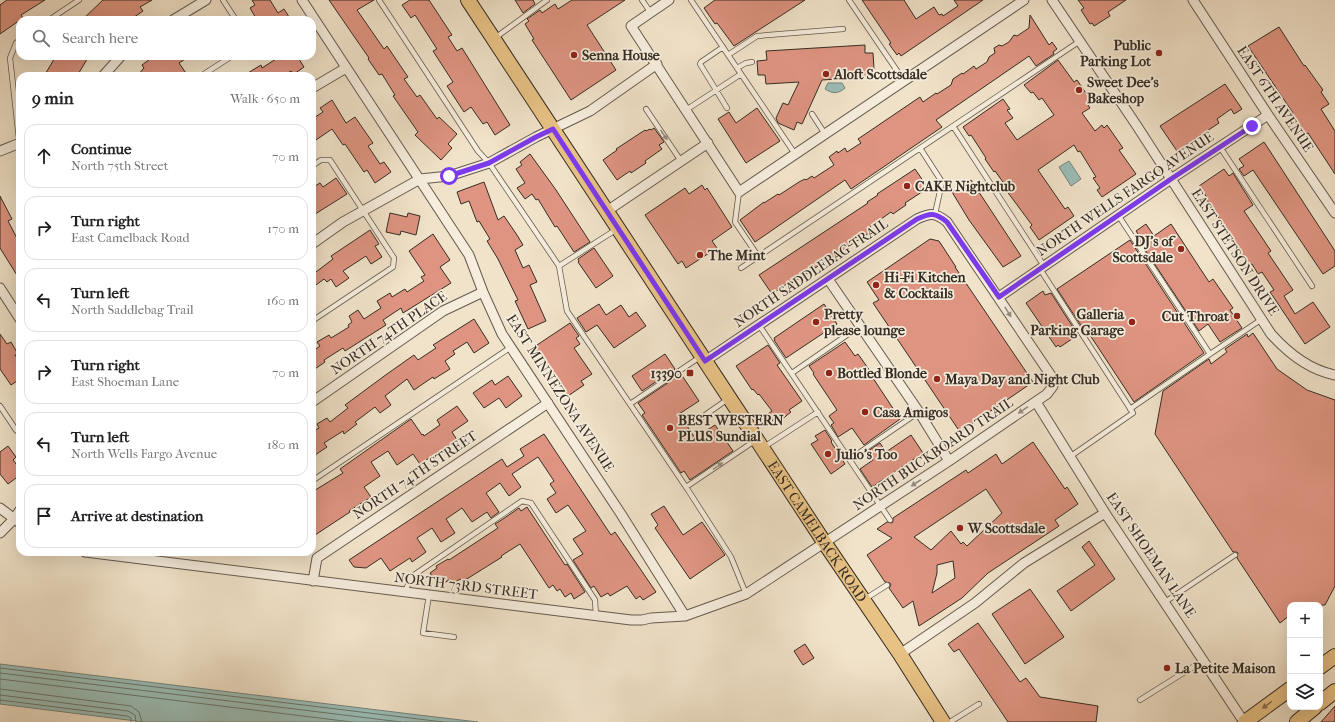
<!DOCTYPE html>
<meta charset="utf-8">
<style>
body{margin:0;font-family:"IM FELL French Canon",serif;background:#f2f2f2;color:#202124}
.controls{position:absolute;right:12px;bottom:12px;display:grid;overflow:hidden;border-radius:8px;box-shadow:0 4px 16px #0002}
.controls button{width:36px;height:36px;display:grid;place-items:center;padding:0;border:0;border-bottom:1px solid #e0e0e0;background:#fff;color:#202124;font:20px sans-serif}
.stop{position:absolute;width:12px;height:12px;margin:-9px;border:3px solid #7c3aed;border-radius:50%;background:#fff}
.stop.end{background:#7c3aed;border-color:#fff;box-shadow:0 1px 4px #0008}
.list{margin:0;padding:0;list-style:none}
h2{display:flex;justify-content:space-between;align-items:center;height:52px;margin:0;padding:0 16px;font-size:17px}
h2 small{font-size:13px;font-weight:400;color:#757577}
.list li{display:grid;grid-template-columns:26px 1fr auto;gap:12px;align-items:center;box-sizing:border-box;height:64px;margin:0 8px 8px;padding:0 8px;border:1px solid #e0e0e0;border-radius:12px}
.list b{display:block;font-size:15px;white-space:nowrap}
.list p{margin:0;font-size:13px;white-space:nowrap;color:#757577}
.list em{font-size:13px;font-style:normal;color:#757577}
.icon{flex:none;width:22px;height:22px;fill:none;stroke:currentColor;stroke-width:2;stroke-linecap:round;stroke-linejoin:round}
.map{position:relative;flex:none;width:1335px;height:722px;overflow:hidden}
.search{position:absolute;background:#fff;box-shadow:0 4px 16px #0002;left:16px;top:16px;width:300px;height:44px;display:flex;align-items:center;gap:10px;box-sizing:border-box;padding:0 14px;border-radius:12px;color:#757577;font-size:15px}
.panel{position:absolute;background:#fff;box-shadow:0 4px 16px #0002;left:16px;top:72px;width:300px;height:484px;border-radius:12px}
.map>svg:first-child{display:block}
</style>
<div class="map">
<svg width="1335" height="722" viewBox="0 0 1335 722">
<rect width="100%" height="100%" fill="#f1e3ca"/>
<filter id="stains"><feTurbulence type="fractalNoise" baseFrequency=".005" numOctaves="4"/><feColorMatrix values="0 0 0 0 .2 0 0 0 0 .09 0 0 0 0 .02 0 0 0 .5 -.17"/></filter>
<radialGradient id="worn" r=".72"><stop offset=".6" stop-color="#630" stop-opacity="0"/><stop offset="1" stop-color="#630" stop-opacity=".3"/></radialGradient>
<path fill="#9bbeb8" stroke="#72847c" d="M828,83H842L845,88C838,94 833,94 825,89Z
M1069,161L1081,179L1071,186L1059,167Z
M0,664L427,716L478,722H144L0,704Z"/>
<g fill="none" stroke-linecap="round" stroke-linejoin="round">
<path stroke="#68766e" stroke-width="1" d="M0,668L443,722
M0,673L401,722
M0,679L352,722
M0,689L131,706L139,712L142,722
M0,695L128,711L135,715L136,722
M0,700L127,716L131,718V722"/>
</g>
<path fill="#de9481" stroke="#352d23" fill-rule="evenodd" d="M7,0H45L21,15L23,18L0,34V5Z
M103,0H152L140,7L143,11L130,20H82Z
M252,0H270L278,13L284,9L291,20H257L250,8L255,5Z
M329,0H374L357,10L384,49L387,46L408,77L404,79L417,97L420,95L437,119L439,117L457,134L448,144L452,148L441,160L415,135L418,132L393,96L395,95L382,74L379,75L368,59L369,58Z
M410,0H429L452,35L448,37L457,51L462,48L510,125L495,135L487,122L483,124L471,107L464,112L447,86L453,82L433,51L437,49L415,15L411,18L402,5Z
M515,0H533L535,4L523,13Z
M572,0H625L587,25L616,70L571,100L532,40L534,39L525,24L529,21L527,19L540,10L542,13L555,4L558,9Z
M715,0H805L734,46L717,23L715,24L704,8Z
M862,0H904L916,19L934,7L939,15L942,14L943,16L958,6L954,0H983L901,56L899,53L897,55L889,44L891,43Z
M1078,0H1126L1108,12L1110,16L1094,26L1092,23L1090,24L1081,10L1084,8Z
M1030,15L1049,45L1052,42L1057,49L1053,52L1054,54L1036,66L1029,56L936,120L942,127L879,170L851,189L845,180L755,242L740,220L764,202V203L778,194L779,195L799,182L805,179L806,180L812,176L814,178L834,165L829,157L837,151L838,153L845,148L847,152L861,143L858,139L920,97L923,102L936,93L937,94L951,85L953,79L962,73L963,74L974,66L976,69L987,62L989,57L995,53L994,48L999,45L1002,46L1009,42L1014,35L1017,36L1029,28Z
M1279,27L1304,66L1305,65L1323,90L1321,92L1329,104L1321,109L1335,131V174L1308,133L1306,134L1292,113H1293L1248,46Z
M865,45V53H873L874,69H869V77L822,80L802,124L797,122L794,130L778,123L776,118L783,103L788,105L799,82L766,84L765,75H758L757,61L767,60L766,51Z
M56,56H89L77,76H44Z
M154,56H190L179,63L188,76H137L144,68L142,65Z
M287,56H297L304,67L294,74L291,71L283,76H243L261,65L262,68L279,57L281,60Z
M1058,60L1074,82L1077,80L1092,102L1088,105L1090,108L1082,113L1095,131L1102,125L1104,128L1107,125L1123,148L1119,150L1136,174L1102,197L1097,190L1100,188L1093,178L1096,177L1080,151L1078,152L1074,145L1038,170L1065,209L1068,207L1074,216L1039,240L1030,227L1032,225L1006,190L1008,189L995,171L994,172L985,159L986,158L971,135L969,136L963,127L1003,99L1010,109L1007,110L1013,118L1005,123L1017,140L1054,115L1042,98L1039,100L1033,92L1031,93L1024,85Z
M1225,84L1242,109L1234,114L1231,109L1217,119L1219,123L1177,151L1160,126Z
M332,100L346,123L355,117L373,143L368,146L380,164L384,162L391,172L375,183L367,170L364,172L345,144L343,145L332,129L316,140L312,134V119L323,112L320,108Z
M757,108L780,141L746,163L718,119L729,112L736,123Z
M654,128L664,142L659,145L662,149L645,161L646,163L631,173L630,171L617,180L603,160L617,150L616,149L645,130L646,131L650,129L651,130Z
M1264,142L1335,251V266L1323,274L1253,170L1244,176L1239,169L1244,166L1239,159Z
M530,154L556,190L590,242L574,252L557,226L555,227L538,199L536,200L532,194L525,199L517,188L525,183L516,169L522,165L520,162Z
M915,169L928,188L905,203L906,205L893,214L891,212L867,229L869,233L792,283L791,281L772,294L759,275L868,203L867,202L878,195L877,194Z
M1224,169L1229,176L1233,173L1253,205L1244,211L1271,251L1268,253L1293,290L1284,296L1295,314L1313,302L1330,327L1305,344L1270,292L1274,290L1262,272L1258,274L1252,264L1250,265L1207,200L1208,199L1199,186Z
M336,178L347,194L312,216V188L320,183L323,187Z
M971,180L1021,256L1003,267L969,220L952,192Z
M484,182L498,220L504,216L517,235L523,245L515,250L523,268L529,265L537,282L530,285L546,321L528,329L515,301L518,300L498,259L487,241L490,239L479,221L477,222L469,201L461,204L457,192Z
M702,185L705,190L707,188L732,227L712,241L717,248L686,268L682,261L678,264L645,215L685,188L689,194Z
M0,196L12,219L8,221L20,244V280L0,248Z
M390,213L407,217L408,213L420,216L416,235L401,231L400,235L386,232Z
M1146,224L1154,236L1171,224L1209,282L1213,279L1233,308L1230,310L1242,328L1220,342L1208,324L1199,331L1136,236L1138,234L1136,231Z
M370,230L379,244L375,246L382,257L371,264L366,256L343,271L349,278L336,287L331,279L327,282L324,279L312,288V275L333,259L331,256Z
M433,234L450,260L440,267L451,283L403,313L401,308L383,320L386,325L345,351L343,348L324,360L325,362L312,371V352L320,346L317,342L329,335L331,338L349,327L348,325L352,322L349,316L358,310L364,319L381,308L377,301L390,293L392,297L405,289L407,292L424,281L421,277L425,275L409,251Z
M930,239L939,241L956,267H955L1033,382L960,432L873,303L879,300L867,282Z
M1130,240L1204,353L1134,402L1086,329L1084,330L1057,289Z
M594,248L613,276L596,288L578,262L579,261L578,259Z
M1043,291L1045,295L1051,293L1078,335L1060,347L1058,345L1056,347L1026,303Z
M599,304L606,315L621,305L629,317L636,312L646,326L614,348L597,325L586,332L577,318Z
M824,304L837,324L786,358L774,340H775L774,338Z
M474,319L489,343L474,353L467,342L453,351L455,354L445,361L450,369L434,379L433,377L414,390L407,379L385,396L391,405L380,413L375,407L355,422L357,424L344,434L343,431L324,443L327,447L312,457V432L319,428L317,424L327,418L330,422L348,408L345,405L387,374L414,355L418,360L436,348L433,345Z
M570,323L579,336L576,338L580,344L574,348L592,374L581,381L584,385L568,396L534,347Z
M1253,333L1277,369L1307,390L1335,400V586L1325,605H1290V615L1280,623L1237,558L1238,553L1236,552H1233L1155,434L1163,391L1209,359L1211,364L1227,352L1225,349L1247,334L1248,337Z
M0,334L7,344L11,342L18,354L15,355L20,362V379L11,385L0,369Z
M845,342L855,356L858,354L870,371L869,372L900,419L864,445L852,428L838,437L831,425L834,423L829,416L837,410L813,374L814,373L809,366Z
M768,345L780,363L777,365L802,401L789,410L791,412L781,420L776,419L773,421L768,414L772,411L759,394L758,395L753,389L752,390L736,366Z
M665,354L675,369L642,391L632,376Z
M681,374L699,401L679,414L695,438L715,425L733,451L690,480L684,471L681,473L679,470L642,415L645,413L638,403Z
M508,376L522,396L506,408L499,398L484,408L473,393L492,380L495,385Z
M457,406L468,421L452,432L457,440L420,464L413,454L397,465L388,451L371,462L380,476L364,487L371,497L349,511L350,512L312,537V492L343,473L340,469L411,419L422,435L423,434L424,436L440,425L437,420Z
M825,430L832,441L831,442L845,464L831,474L811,444L818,440L815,436Z
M544,434L611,535L615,532L656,592L643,600L640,596L636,599L627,586L610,596L608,593L601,597L594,586L591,588L573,560L583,554L573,539L586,531L568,505L556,513L547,499L556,493L550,484L554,481L538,457L512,474L521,487L509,496L500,483L486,493L499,512L491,518L487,512L472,522L462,508L446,519L455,533L441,542L432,528L417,538L426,552L412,562L410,558L390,571L381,558L366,568L354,567L349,560L502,459L507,467L524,456L520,449Z
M911,435L923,453L872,487L860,469L873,460L868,451L880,443L886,452Z
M1033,442L1065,489L1067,487L1078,504L1055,520L1059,526L988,573L962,598L919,626L913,601L903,608L889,588L891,585L890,583L885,582L867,555L892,538L877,529L887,522L892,523L893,521V518L966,470L968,473L996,454L1002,464ZM986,489L1002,513L967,546L963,542L961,544L951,531L931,550L914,537ZM953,561L955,578L932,593L937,573V565Z
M8,446L16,457L13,460L20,469V475L8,484L0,474V452Z
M664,506L683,535L702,522L725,555L690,579L655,528L658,525L651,514Z
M527,507L565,565L567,564L585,592L574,599L571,593L565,597L560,589L557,591L553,585L549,588L520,544L501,556L502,557L462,582L460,579L454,583L451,579L444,583L441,579L436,582L430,573L437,568L436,566L448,559L449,560L498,528L495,524L503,519L519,508L521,511Z
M1089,541L1115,579L1071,611L1057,591L1095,565L1082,547Z
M1030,589L1064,637L1025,664L992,614Z
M978,623L1020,682L1026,678L1040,697L1098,706L1096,722H1008L959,649L954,652L948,644Z
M805,644L814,658L803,665L794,651Z
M1335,706V722H1321Z"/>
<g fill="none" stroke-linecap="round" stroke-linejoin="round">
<g stroke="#645a4d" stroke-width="6">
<path id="lane" d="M223,0L236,20
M379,0L478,151L489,163L559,266L567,311L688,490L731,557L746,594
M642,0L651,13
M691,0L741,74
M849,0L904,81
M49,20L79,0
M495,38L547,0
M20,40L16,43L10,58L20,148
M723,47L701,62L700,64L727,108
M728,55L757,36L843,29
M737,68L746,63L752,62
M201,76L232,56
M646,109L681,161
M686,110L741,74L795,154
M812,114L825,134
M953,126L1044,266
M1220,147L1312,286
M920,148L942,182L935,214
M312,166L321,160H330L394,258L393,267L312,321
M739,192L735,222L758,256
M1118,215L1210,354L1262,319
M559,266L617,229
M741,268L1080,41
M1040,269L1133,413L1071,456
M759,325L890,520
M792,373L860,326
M630,404L700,357
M0,406L16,430L20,433
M1130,409L1210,354
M698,420L728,399
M764,447L818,412
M850,459L919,412
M312,481L511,347
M686,487L756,440
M405,592L411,577L522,501L531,503L595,600L596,616
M429,595L423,633L454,637
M865,599L887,585
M1165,602L1235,555
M1140,700L1204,660
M950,722L979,704"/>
</g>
<g stroke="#645a4d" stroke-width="11">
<path id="street" d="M302,0L469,255L483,292L502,334L621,514L685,616
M669,0L631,26L739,192L1024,0
M1052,0L1137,126L1271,334C1288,353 1309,370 1335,375
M1193,0L1268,115L1335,213
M173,20L206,0
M103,76L121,56
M312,88L346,68
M0,151L20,143
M607,211L708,143
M312,244L343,222L420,179L449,176L489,163L536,137L590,111L657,64
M828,279L919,412L949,461
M0,288L20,319
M999,297L1171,179L1268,115
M312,402L443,311L483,292
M1036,402L1105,513L1244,722
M0,508L20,523
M0,533L14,519L20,510
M85,552L631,620H642L651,618L685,616L746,594L949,461L1047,394L1053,386L1052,377L947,222C935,212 930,213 917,219L705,361
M313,581L317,558L548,403
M900,654L975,603L1024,563L1105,513"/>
</g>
<g stroke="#352d23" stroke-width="16">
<g id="primary">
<path id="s1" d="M468,0L824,542L900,654L943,722"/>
<path d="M1320,667L1335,656"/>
<path d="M1320,703L1335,691"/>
<path d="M1245,722L1290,689"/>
<path d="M1297,722L1315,707"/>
</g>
</g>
<use href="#lane" stroke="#f6eddd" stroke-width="4.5"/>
<use href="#street" stroke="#f6eddd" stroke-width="9"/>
<use href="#primary" stroke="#e8c285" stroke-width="14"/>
</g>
<defs><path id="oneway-solid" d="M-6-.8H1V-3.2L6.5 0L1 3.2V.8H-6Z"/></defs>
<g fill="#968d80">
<use href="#oneway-solid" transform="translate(664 135) rotate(56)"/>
<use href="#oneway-solid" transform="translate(1008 312) rotate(58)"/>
<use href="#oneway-solid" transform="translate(1023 410) rotate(146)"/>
<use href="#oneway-solid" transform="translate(718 466) rotate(-34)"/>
<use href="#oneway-solid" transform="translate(916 483) rotate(147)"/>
</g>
<use fill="#86704f" href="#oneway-solid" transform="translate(1267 705) rotate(144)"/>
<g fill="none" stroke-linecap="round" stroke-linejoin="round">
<path stroke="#7c3aed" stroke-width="5" d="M449,176L489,163L536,137L553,129L705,361L917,219C930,213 935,212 947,222L999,297L1171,179L1252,126"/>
</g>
<g fill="#8f2418" stroke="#f6eddd" stroke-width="1.5">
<circle cx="1159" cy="53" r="4"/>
<circle cx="574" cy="55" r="4"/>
<circle cx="826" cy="74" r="4"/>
<circle cx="1079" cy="90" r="4"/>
<circle cx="907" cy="186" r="4"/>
<circle cx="1181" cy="249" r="4"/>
<circle cx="700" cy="255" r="4"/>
<circle cx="876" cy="285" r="4"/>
<circle cx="1237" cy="316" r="4"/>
<circle cx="816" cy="322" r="4"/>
<circle cx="1132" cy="322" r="4"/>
<rect x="686" y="369" width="8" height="8" rx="2"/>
<circle cx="829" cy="373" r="4"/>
<circle cx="937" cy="379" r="4"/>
<circle cx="865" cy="412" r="4"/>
<circle cx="670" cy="428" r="4"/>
<circle cx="828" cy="454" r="4"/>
<circle cx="960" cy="528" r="4"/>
<circle cx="1167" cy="668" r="4"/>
</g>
<g text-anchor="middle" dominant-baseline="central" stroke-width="3.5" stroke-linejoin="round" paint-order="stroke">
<g font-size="14" font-weight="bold" fill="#352d23" stroke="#f6eddd" text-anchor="start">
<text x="1151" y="45" text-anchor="end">Public<tspan x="1151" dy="16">Parking Lot</tspan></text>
<text x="582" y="55">Senna House</text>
<text x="834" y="74">Aloft Scottsdale</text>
<text x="1087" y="82">Sweet Dee's<tspan x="1087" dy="16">Bakeshop</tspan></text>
<text x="915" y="186">CAKE Nightclub</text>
<text x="1173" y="241" text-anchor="end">DJ's of<tspan x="1173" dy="16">Scottsdale</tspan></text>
<text x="708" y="255">The Mint</text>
<text x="884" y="277">Hi-Fi Kitchen<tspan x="884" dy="16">&amp; Cocktails</tspan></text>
<text x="824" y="314">Pretty<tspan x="824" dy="16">please lounge</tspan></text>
<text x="1124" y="314" text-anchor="end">Galleria<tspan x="1124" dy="16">Parking Garage</tspan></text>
<text x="1229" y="316" text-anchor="end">Cut Throat</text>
<text x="682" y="373" text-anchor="end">13390</text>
<text x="837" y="373">Bottled Blonde</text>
<text x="945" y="379">Maya Day and Night Club</text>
<text x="873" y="412">Casa Amigos</text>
<text x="678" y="420">BEST WESTERN<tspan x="678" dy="16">PLUS Sundial</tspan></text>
<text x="836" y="454">Julio's Too</text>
<text x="968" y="528">W Scottsdale</text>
<text x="1175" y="668">La Petite Maison</text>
</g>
<g font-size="14" fill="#352d23" stroke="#f6eddd">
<text transform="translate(1275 99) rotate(56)">EAST 6TH AVENUE</text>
<text transform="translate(1125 194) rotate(-34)">NORTH WELLS FARGO AVENUE</text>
<text transform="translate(1235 252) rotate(57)">EAST STETSON DRIVE</text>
<text transform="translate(811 273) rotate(-34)">NORTH SADDLEBAG TRAIL</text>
<text transform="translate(389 333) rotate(-34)">NORTH 74TH PLACE</text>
<text transform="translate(560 393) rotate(57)">EAST MINNEZONA AVENUE</text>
<text transform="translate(933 454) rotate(-34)">NORTH BUCKBOARD TRAIL</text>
<text transform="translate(415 475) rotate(-34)">NORTH 74TH STREET</text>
<text stroke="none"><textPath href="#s1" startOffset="636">EAST CAMELBACK ROAD</textPath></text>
<text transform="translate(1151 555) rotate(56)">EAST SHOEMAN LANE</text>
<text transform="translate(466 586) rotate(7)">NORTH 73RD STREET</text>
</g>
</g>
<rect width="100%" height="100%" filter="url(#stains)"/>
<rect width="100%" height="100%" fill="url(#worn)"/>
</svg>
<div class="controls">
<button>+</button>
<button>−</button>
<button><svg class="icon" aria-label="layers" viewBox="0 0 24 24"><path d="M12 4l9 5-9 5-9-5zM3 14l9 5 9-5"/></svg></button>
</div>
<div class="stop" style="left:449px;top:176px"></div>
<div class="stop end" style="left:1252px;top:126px"></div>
<div class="search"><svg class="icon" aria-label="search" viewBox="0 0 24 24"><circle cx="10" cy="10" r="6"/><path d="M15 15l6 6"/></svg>Search here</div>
<section class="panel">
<h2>9 min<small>Walk · 650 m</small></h2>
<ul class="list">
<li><svg class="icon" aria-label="ahead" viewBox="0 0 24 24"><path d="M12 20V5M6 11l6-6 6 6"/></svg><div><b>Continue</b><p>North 75th Street</p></div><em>70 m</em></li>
<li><svg class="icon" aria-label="right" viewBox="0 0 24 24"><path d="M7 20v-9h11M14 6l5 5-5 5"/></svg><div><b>Turn right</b><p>East Camelback Road</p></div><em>170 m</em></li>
<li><svg class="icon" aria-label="left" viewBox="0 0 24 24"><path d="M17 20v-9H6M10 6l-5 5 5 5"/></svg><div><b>Turn left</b><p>North Saddlebag Trail</p></div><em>160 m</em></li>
<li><svg class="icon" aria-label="right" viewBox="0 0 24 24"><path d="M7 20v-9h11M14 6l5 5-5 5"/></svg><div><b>Turn right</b><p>East Shoeman Lane</p></div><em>70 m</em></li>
<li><svg class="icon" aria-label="left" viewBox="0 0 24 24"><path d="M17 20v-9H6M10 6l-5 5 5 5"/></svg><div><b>Turn left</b><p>North Wells Fargo Avenue</p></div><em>180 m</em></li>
<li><svg class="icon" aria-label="arrive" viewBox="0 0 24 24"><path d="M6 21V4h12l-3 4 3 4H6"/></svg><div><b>Arrive at destination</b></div></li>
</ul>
</section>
</div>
